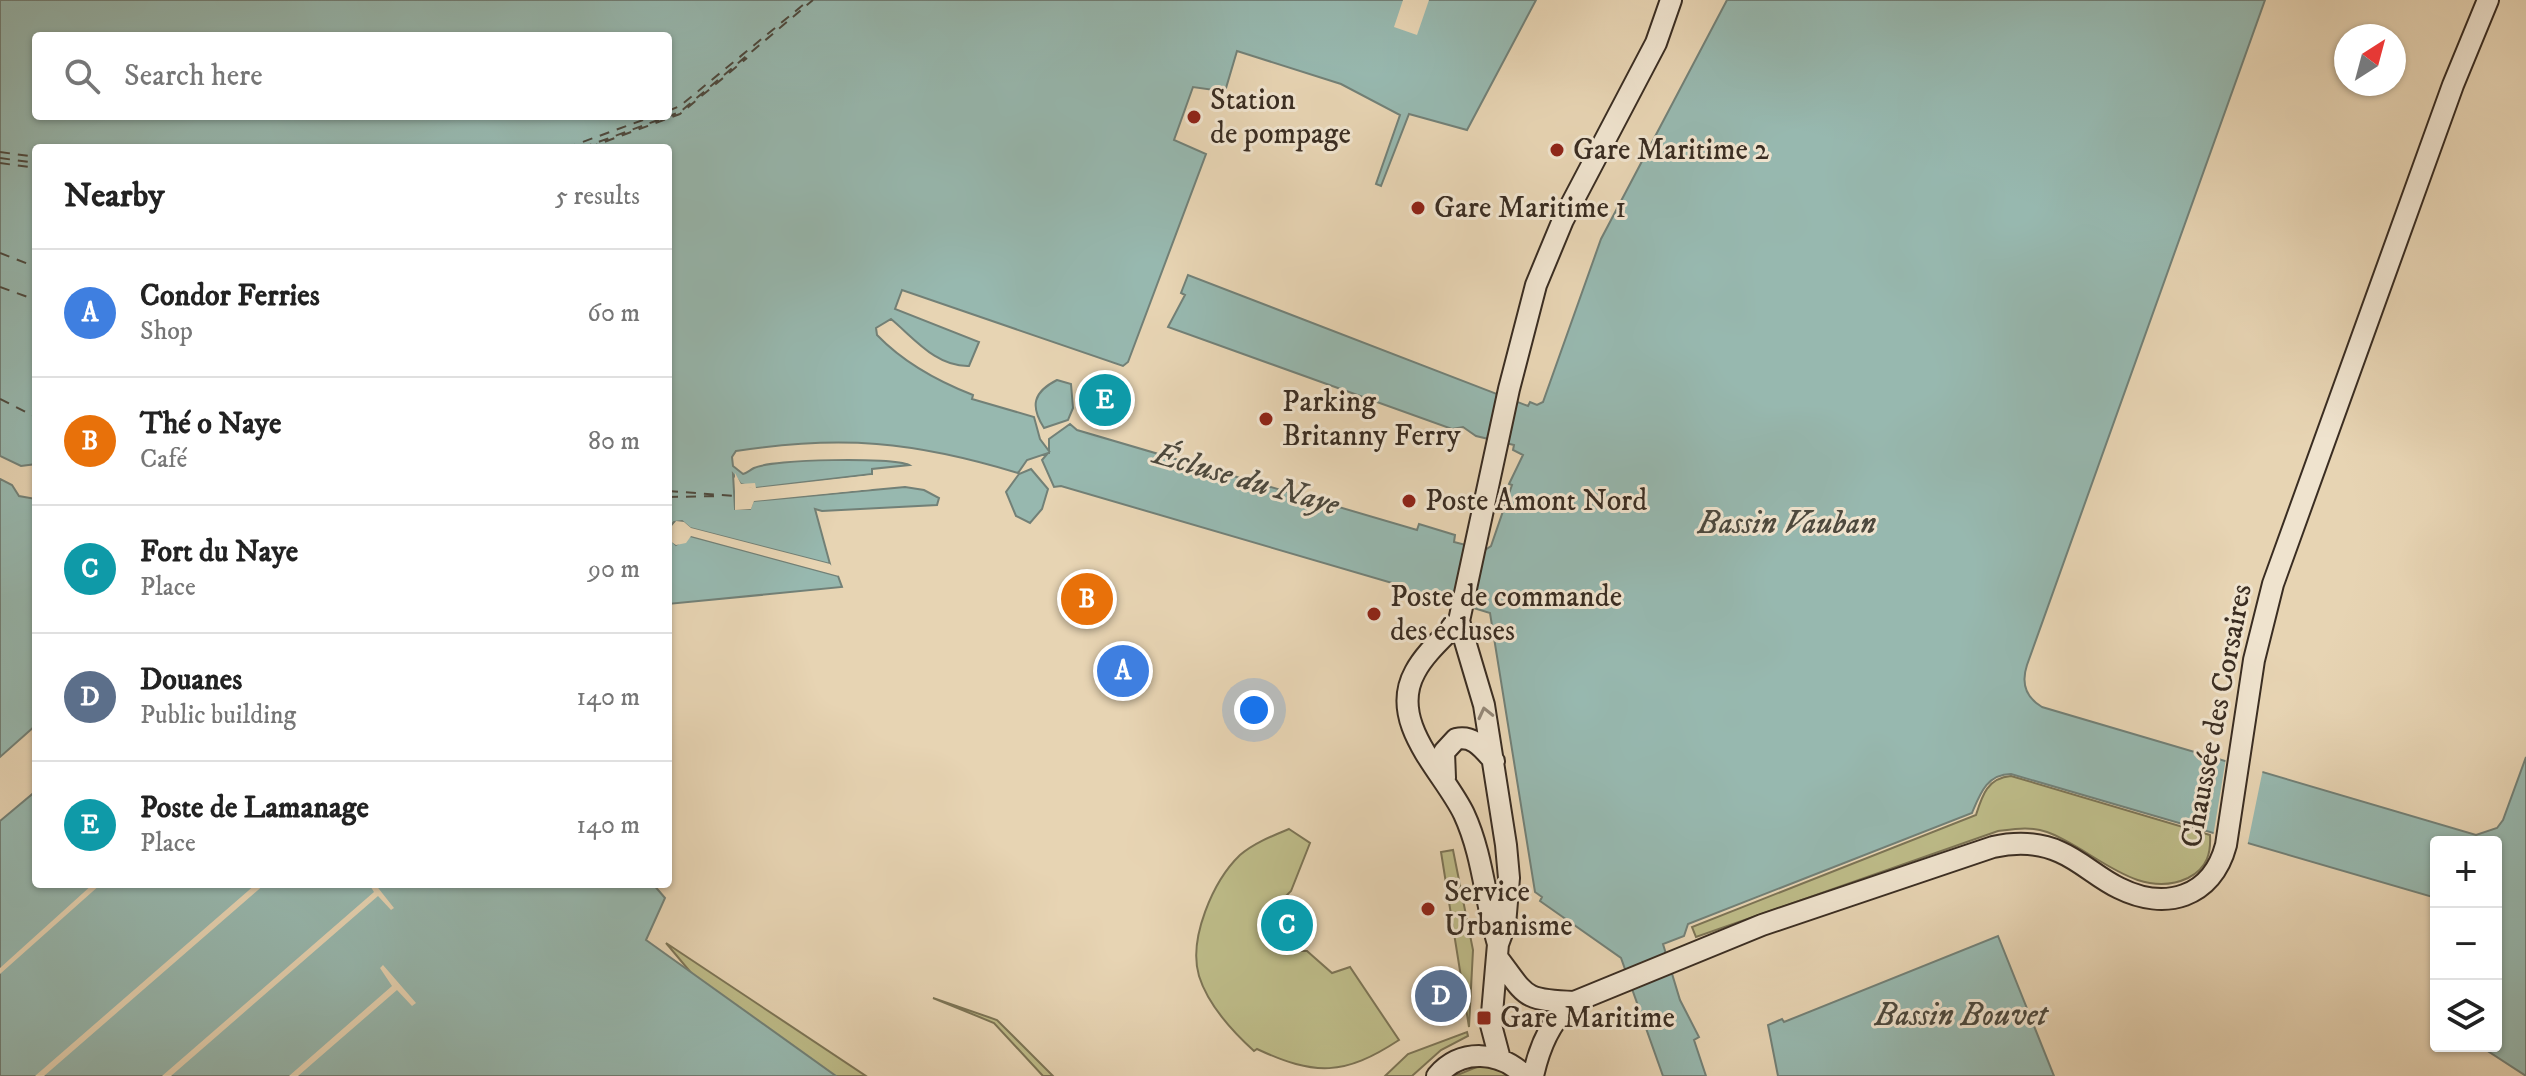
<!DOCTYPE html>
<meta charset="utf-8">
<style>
body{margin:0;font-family:"IM FELL DW Pica",serif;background:#f6f6f6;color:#222}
.controls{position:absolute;right:24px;bottom:24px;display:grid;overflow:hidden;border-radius:8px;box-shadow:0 2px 6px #0004}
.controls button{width:72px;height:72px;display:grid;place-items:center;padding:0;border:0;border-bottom:2px solid #e0e0e0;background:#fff;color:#222;font:40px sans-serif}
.compass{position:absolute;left:2334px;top:24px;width:72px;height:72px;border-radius:50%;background:#fff;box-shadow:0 2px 6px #0004;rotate:36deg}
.you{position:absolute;left:1254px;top:710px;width:28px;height:28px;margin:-20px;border:6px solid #fff;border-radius:50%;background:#1a73e8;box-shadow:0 0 0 12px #1a73e833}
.badge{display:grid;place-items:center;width:52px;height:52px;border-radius:50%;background:#0f766e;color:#fff;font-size:26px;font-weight:700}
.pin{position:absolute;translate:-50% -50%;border:4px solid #fff;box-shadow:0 2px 8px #0006}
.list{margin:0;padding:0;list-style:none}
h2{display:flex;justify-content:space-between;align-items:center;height:104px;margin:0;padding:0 32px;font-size:34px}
h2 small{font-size:26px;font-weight:400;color:#767676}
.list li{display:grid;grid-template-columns:52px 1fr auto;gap:24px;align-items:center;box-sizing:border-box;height:128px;padding:0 32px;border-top:2px solid #e0e0e0}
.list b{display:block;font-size:30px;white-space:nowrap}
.list p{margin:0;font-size:26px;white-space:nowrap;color:#767676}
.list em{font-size:26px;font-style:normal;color:#767676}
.icon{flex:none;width:44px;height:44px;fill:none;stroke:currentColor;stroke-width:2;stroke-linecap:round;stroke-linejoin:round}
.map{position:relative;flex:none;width:2526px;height:1076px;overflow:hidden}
.search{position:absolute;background:#fff;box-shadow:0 2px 6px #0004;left:32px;top:32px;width:640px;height:88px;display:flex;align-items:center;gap:20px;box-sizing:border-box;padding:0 28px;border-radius:8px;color:#767676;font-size:30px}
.panel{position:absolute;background:#fff;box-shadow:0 2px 6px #0004;left:32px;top:144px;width:640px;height:744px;border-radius:8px}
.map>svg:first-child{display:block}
</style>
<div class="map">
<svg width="2526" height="1076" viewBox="0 0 2526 1076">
<rect width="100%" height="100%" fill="#e7d4b3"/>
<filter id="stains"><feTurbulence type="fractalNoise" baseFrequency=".0025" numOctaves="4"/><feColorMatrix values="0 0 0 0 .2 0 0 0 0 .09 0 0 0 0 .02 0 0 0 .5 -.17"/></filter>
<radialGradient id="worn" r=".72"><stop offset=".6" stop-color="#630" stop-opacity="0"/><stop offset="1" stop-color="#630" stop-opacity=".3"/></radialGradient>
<path fill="#bdbb88" stroke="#7c7455" stroke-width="2" d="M2011,776L2210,835C2211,852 2208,868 2188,878C2137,902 2092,848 2047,832C2031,826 2014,829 1998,831L1696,937L1692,927L1976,815C1982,796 1987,778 2011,776Z
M1289,829L1310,843L1291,891L1280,902V926L1289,928L1298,951H1307L1332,973L1350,967L1399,1040C1344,1076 1315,1076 1257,1049L1254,1051C1232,1031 1208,1005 1199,976C1188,939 1213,881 1240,855C1254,843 1272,836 1289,829Z
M1453,850L1473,950L1469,1027L1441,852Z
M666,943L866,1076H752L714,1000Z
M933,998L997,1020L1053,1076H1043L994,1023Z
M1467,1032L1468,1036L1441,1050L1412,1076H1385L1408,1054Z
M1479,1066L1501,1070L1511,1076H1455Z"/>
<path fill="#97b8af" stroke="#728077" stroke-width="2" fill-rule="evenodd" d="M0,0H1536L1467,130L1409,114L1381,186L1376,184L1400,115L1341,84L1237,51L1226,88L1221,91L1193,87L1174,140L1206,154L1128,362L1123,366L902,290L895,309L979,342L969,366C936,367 914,338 891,319L876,328L877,335C903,362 937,381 973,395L972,399L1034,417L1040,439L1049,451V439L1070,424L1077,430L1417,530L1419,524L1455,535L1454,542L1485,550L1491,546L1512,485L1509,484L1523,455L1513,450L1514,445L1476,436L1463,427L1452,429L1168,327L1185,295L1181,293L1188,275L1528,406L1530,402L1537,405L1543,402L1601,239L1727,0H2265L2027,665C2021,683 2025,697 2042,707L2476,835L2497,828L2503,820L2526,757V1076L2480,1046H2496V842H2436V898L2011,774C1987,774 1980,794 1972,813L1688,924L1684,936L1663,944L1680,1000L1699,1037L1694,1040L1706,1076H1663L1621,958L1540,901L1542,897L1535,892L1490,613L1438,597L1436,602L1399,592V585L1061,486L1054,487L1042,460L1048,453L1027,460L1018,473C913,441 840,435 736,451L732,457L733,466L743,474C747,473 750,470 754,468C772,459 893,457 909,465L872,469V474L756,488L741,484L733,474L735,509H750L753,501L905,487L924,490L939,498L937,505L822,511L815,509L830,564L690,528L682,521L674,522L668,529V148H36V464L21,466L0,456ZM36,36H668V116H36Z
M1057,380L1071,384L1073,408L1068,420L1044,428C1030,406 1033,392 1057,380Z
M1031,469L1048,489L1042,509L1030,523L1016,516L1006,492L1019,474Z
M0,479L12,485L19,496L36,499V725L0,757Z
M690,536L838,576L842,587L668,604V537L676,545Z
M36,791V884H653L665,898L646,940L836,1076H0V821Z
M1998,936L2054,1076H1778L1768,1025L1782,1019L1784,1022Z"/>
<path fill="#e7d4b3" d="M1403,0H1429L1417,35L1394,27Z
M735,473L741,484L755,483L756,488L872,475V478L756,492L752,488L738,487L739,506L746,505L753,497L872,485V489L754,501L751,509L735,510Z
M676,521L684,522L691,528L830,564L832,567L740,545L835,570L839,576L691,536L686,543L676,545L670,541L668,533L679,541L689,532L679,525L668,533Z
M2226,758L2263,769L2247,847L2213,837Z
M93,884H101L0,974V968Z
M256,884H265L44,1076H35Z
M369,884H375L394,908L391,910L378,896L171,1076H162L374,892Z
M383,965L416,1003L412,1006L397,990L298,1076H289L392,986L380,968Z"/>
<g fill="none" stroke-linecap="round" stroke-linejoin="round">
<path stroke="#4d493e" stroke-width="2" stroke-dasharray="10 8" stroke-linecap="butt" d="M668,111L680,106L809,0
M566,148L654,116
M582,148L680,112L813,0
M588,148L680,114L747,58
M0,152L36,157
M0,158L36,163
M0,163L36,168
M0,253L36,267
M0,287L36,300
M0,399L36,417
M668,491L735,496
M668,497L721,496"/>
<g stroke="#3a2d22" stroke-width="24">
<path id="secondary" d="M1459,621C1444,637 1425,653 1415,672C1387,723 1444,772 1464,814C1483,855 1485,901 1498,944
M1445,778L1444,752L1456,739C1474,735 1483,749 1494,761
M1497,957C1527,996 1521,1000 1574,1002
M1500,1059L1491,1025L1498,944L1505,925L1509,878L1506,845L1484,705L1459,621L1509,389L1536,285L1563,220L1656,43L1671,0
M1437,1076C1461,1048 1500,1051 1525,1076
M1533,1076C1539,1049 1550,1019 1574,1002L1762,925L1993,847C2016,842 2038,842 2060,852C2081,861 2098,878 2119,888C2165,911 2212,898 2226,845L2254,660L2273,584L2453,85L2488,0"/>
</g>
<use href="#secondary" stroke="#efe3ce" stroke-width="20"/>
</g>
<defs><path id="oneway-chevron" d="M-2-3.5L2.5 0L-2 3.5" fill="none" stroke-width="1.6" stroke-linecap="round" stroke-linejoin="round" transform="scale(2)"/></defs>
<use stroke="#948878" href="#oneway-chevron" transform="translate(1485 713) rotate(-103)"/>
<g fill="#8f2418" stroke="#efe3ce" stroke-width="3">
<circle cx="1194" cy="117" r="8"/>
<circle cx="1557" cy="150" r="8"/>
<circle cx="1418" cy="208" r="8"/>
<circle cx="1266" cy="419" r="8"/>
<circle cx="1409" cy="501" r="8"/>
<circle cx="1374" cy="614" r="8"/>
<circle cx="1428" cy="909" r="8"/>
<rect x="1476" y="1010" width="16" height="16" rx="4"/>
</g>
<g text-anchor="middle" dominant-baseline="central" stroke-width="6" stroke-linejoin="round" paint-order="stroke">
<g font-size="30" fill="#3a2d22" stroke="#efe3ce" text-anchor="start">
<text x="1210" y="100">Station<tspan x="1210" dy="34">de pompage</tspan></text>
<text x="1573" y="150">Gare Maritime 2</text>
<text x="1434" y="208">Gare Maritime 1</text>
<text x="1282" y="402">Parking<tspan x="1282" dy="34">Britanny Ferry</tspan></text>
<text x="1425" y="501">Poste Amont Nord</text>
<text x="1390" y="597">Poste de commande<tspan x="1390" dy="34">des écluses</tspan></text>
<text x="1444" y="892">Service<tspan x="1444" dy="34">Urbanisme</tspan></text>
<text x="1500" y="1018">Gare Maritime</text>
</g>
<g font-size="30" fill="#3a2d22" stroke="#efe3ce">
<text transform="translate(2217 716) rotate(-79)">Chaussée des Corsaires</text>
</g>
<g font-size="32" font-style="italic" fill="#4d493e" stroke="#efe3ce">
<text transform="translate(1246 480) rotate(16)">Écluse du Naye</text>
<text x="1787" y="524">Bassin Vauban</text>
<text x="1961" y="1016">Bassin Bouvet</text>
</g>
</g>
<rect width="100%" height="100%" filter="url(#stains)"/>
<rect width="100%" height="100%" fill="url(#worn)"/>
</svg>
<div class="controls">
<button>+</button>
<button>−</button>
<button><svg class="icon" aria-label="layers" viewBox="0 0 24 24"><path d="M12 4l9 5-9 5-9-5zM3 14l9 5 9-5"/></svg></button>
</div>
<svg class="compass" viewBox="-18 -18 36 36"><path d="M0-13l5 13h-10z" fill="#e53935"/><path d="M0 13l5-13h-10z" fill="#767676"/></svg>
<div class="you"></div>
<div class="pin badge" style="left:1123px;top:671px;background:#3f7fe0">A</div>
<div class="pin badge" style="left:1087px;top:599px;background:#e8710a">B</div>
<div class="pin badge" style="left:1287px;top:925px;background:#0f9aa8">C</div>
<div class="pin badge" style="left:1441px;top:996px;background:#5c6f8a">D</div>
<div class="pin badge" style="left:1105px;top:400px;background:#0f9aa8">E</div>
<div class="search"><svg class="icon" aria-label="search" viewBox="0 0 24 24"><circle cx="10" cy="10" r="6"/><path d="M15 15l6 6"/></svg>Search here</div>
<section class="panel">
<h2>Nearby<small>5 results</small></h2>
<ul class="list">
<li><span class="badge" style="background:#3f7fe0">A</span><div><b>Condor Ferries</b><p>Shop</p></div><em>60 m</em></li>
<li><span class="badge" style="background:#e8710a">B</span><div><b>Thé o Naye</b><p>Café</p></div><em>80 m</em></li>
<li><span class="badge" style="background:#0f9aa8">C</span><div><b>Fort du Naye</b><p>Place</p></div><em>90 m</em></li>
<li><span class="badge" style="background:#5c6f8a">D</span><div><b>Douanes</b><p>Public building</p></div><em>140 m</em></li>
<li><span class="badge" style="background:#0f9aa8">E</span><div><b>Poste de Lamanage</b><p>Place</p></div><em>140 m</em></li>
</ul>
</section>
</div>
